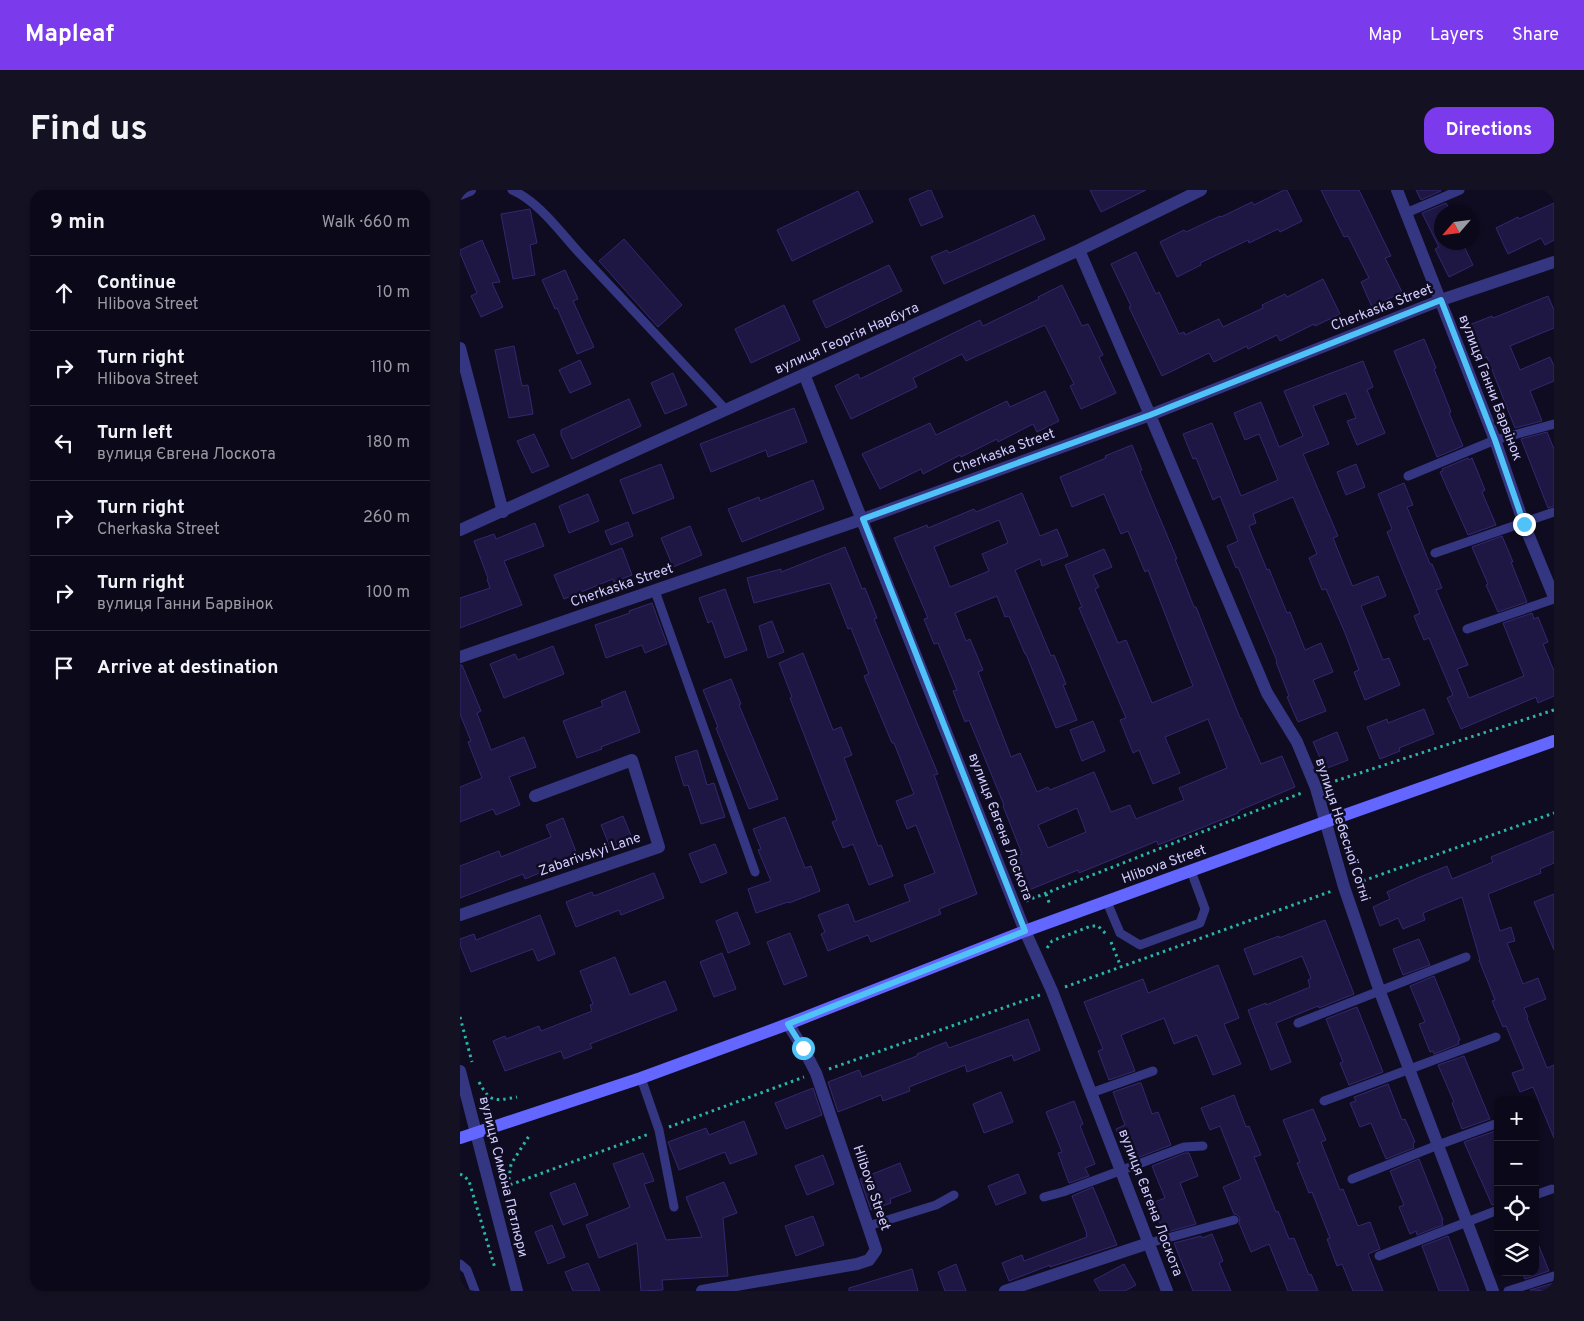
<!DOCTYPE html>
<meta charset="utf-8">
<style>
body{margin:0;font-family:Overpass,sans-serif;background:#141222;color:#f1f3f6}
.controls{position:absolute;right:15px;bottom:15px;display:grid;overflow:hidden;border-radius:10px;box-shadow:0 1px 4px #0004}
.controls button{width:45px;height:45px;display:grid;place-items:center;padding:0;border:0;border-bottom:1px solid #2b2a38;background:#0b0919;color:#f1f3f6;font:25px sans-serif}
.compass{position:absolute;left:974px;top:15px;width:45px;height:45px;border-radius:50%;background:#0b0919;box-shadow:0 1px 4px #0004;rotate:242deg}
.stop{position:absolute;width:15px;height:15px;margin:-11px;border:4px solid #4fc3f7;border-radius:50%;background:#fff}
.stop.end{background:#4fc3f7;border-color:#fff;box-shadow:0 1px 5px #0008}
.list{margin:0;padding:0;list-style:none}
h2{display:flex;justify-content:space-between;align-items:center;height:65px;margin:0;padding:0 20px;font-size:21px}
h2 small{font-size:16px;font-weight:400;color:#9a9aa2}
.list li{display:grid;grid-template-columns:32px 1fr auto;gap:15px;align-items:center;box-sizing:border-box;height:75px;padding:0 20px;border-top:1px solid #2b2a38}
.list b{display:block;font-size:19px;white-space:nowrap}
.list p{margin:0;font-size:16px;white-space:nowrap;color:#9a9aa2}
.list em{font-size:16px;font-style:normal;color:#9a9aa2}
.icon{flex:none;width:28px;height:28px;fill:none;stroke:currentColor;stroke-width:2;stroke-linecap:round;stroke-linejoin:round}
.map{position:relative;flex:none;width:1094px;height:1101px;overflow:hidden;border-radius:15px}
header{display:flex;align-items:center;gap:30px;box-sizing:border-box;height:70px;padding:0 25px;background:#7c3aed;color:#fff}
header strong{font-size:24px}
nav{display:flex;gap:28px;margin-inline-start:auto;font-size:18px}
.intro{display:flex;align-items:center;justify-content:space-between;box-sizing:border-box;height:120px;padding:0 30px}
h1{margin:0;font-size:35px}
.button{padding:12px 22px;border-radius:15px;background:#7c3aed;color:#fff;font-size:18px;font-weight:700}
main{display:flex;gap:30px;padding:0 30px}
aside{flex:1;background:#0b0919;border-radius:15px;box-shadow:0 1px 4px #0004}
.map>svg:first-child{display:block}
</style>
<header>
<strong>Mapleaf</strong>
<nav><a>Map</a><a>Layers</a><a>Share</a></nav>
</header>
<div class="intro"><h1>Find us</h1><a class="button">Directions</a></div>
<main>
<aside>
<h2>9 min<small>Walk · 660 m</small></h2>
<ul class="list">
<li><svg class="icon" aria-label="ahead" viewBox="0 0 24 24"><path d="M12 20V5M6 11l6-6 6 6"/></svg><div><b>Continue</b><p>Hlibova Street</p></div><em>10 m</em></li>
<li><svg class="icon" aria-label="right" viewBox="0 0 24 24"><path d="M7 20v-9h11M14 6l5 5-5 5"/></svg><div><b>Turn right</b><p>Hlibova Street</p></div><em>110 m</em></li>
<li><svg class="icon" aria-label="left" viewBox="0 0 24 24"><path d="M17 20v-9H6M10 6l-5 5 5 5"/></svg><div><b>Turn left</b><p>вулиця Євгена Лоскота</p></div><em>180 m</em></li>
<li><svg class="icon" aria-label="right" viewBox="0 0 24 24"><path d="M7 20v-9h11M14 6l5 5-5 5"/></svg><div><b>Turn right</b><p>Cherkaska Street</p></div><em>260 m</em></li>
<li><svg class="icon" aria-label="right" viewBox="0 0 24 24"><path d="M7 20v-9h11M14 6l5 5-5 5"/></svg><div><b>Turn right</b><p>вулиця Ганни Барвінок</p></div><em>100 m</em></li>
<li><svg class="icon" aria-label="arrive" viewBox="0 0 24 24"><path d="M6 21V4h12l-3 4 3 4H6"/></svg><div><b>Arrive at destination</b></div></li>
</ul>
</aside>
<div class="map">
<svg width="1094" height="1101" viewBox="0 0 1094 1101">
<rect width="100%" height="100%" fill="#0f0c21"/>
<path fill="#1e1743" stroke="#332870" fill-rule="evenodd" d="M469,0H471L483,27L461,36L449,9Z
M630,0H686L641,22Z
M824,0H827L842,31L820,42L818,39L789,53L788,50L740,73L741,75L717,87L700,52L724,40L726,42L760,26L761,27L792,12L794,15Z
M861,0H899L931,66L925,68L942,102L912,117L901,92L909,88L888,46L884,47Z
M956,0H980L981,1L961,10Z
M398,1L413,32L332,71L317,40Z
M986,13L991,22H982V52H1002L1013,75L989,87L975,59L979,57L962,23Z
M1094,13V50L1085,55L1081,48L1048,64L1036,38L1058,27L1059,29Z
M70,19L77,53L70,55L75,85L53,89L41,24Z
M574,25L585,49L484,94L471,67L487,60L489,63Z
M164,49L222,115L198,137L139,71Z
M22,50L40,92L32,93L43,117L21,127L11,106L17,103L0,63V60Z
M676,62L696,104L699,102L719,144L724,142L725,145L759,129L763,137L803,118L802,115L825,104L827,107L863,89L880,124L855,136L854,134L820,151L817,145L788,159L787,156L754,172L749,163L702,186L669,117L671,116L651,74Z
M429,75L442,101L366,138L353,111Z
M105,80L118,109L113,111L134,157L117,164L97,118L95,119L82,90Z
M602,95L622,136L628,134L643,165L639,167L656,203L621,219L610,196L614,194L585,135L506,171L502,164L453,188L457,197L391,229L375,196L398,184L400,189L520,130L523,136L579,109L578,107Z
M1088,106L1094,120V138L1050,156L1060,180L1090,167L1094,176V191L1070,201L1082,231L1055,238L1027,167L1023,168L1009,135L1032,126L1033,128Z
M324,115L340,150L291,173L275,139Z
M964,149L976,178L974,179L991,222L989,223L1003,256L977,267L934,161Z
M54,156L62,196L68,195L73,224L49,228L35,160Z
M120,170L131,194L110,203L99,180Z
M903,171L913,197L907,200L925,243L897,255L887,231L896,228L886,203L853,216L869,254L843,264L878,346L873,348L892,395L893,396L918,386L926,406L901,416L923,470L929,468L940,495L905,510L894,482L899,480L885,443L866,399L862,400L849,368L857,364L833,307L793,324L796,333L789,336L807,380L809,379L827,423L830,422L845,460L861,453L873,482L853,490L866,521L838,532L827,507L829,506L816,472L817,471L778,377L776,378L767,356L778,351L760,306L753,310L736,268L733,269L723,244L752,233L781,306L818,290L799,244L785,250L774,223L801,212L819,257L843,246L824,201Z
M213,183L227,215L205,224L191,193Z
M585,201L599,231L577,242L573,234L538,252L537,249L501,267L500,265L463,284L461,279L420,299L402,264L470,233L476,245L547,211L550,217Z
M169,209L181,236L112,269L101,245V240Z
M334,218L347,252L308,267L306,260L251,282L240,254Z
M1087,242L1094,259V316L1088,318L1061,249Z
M74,244L89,276L72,283L57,251Z
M672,255L682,280L680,281L717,369H715L734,417H736L780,528H781L801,574L822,566L835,597L778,621V623L736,640L698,655L697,651L619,683L618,680L569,700L555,667L562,664L543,616L544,615L509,530L505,532L493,501L497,500L478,453L474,454L464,429L468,428L434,348L467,335L468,338L514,319L516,322L562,303L580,346L597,339L608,366L582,376L580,369L555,380L591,466L594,465L606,494L603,495L617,530L596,538L566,464H565L549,426L545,427L537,406L495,423L506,451L510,449L523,480L518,482L551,567L560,563L577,602L588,597L590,600L634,582L651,622L670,615L676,629L724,610L719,598L767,578L748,529L705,547L720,583L693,594L679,560L673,563L660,530L666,528L619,418L622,417L605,375L644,359L652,377L633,385L639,397L635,399L658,453L666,450L692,513L733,496L688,380L685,382L668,341L661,344L644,304L612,317L600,287L646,268L645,266ZM539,330L548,353L522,364L529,381L490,397L474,357ZM617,618L626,642L588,658L578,635Z
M1008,268L1009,270L1012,268L1025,300L1022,302L1036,335L1008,345L980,282L983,281L982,279Z
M201,274L214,308L173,324L160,290Z
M896,274L905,297L886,305L877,282Z
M353,290L364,319L282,352L268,319L299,307L300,311Z
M944,293L953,315L947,317L970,374H972L982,398L976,400L1008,475L997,479L1009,508L1064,486L1043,433L1072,423L1074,429L1078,427L1088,452L1083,454L1094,481V506L1078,513L1076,507L1001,539L987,508L993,505L969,448L964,450L954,426L960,423L927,342L932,339L918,304Z
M128,304L139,331L109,343L99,316Z
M168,332L173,346L151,355L145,341Z
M75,333L84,356L44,371L62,415L0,438V408L30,398L27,389L28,388L14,351L34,344L36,349Z
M230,336L242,365L213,377L201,348Z
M1042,346L1053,372H1051L1067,412L1038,422L1026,395L1028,394L1012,357Z
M385,357L402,399L405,398L417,428L414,429L478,584L474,585L517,704L479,719L481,724L411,752L408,745L368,761L361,744L365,742L358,725L388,714L395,732L450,711L444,695L475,683L456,635L447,639L436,611L454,604L434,553H432L404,486L409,484L391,438L388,439L370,393L294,413L287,388L321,379V382Z
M162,358L172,385L154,392L153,389L104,409L94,385Z
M265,399L287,460L265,468L252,431L248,433L239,408Z
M192,413L207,454L185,463L182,455L146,468L135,435L170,423L169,421Z
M312,431L324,462L308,468L299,436Z
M93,456L104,484L44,508L30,474L55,464L58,470Z
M343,463L373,540L381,537L392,565L384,568L418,656L421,655L433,686L409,695L393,654L383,658L372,632L377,630L330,508L332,507L319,473Z
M0,475H2L21,521L17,523L31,560L64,547L76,577L49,587L60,615L36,625L33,619L0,632V597L22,588L8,552L11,551L0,524Z
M271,489L281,514L279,515L318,609L289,619L256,538L258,537L243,500Z
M165,501L180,542L141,557L142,559L117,568L103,531L143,516L141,511Z
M964,519L974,544L939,558L940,561L920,569L907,537L927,529L928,533Z
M633,531L645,561L622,571L610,540Z
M877,542L888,570L865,579L853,552Z
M237,560L247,595L254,593L265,627L241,634L228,595L224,596L215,567Z
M163,626L172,648L150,657L141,635Z
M325,627L345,678L351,676L360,701L329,713L328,712L296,723L288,699L311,691L298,660L301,659L293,639Z
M103,628L118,667L65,689L63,684L0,708V676L39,661L41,667L91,647L86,635Z
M1094,641V673L1080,679L1081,683L1028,704L1040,741L1051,737L1055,751L1047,753L1063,794L1078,788L1086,809L1064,818L1068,827L1067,828L1087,878L1094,875V948L1073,897L1060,902L1052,883L1064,879L1046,836L1043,837L1032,811L1035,810L1019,770H1020L1002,707L963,723L965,730L943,739L938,728L920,736L913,717L930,709L927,702L960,687L987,676L992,689L1033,672L1031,667Z
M255,654L267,683L241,693L229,664Z
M194,683L204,708L161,725L159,720L116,737L106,712L132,702L134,706Z
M1094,704V760L1074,712Z
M277,722L290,754L268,763L256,731Z
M80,725L95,764L78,771L73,759L11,782L0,755V749L14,744L16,750Z
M865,730L894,804L859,818L858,816L816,833L831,872L811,880L788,820L806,813V815L850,797L848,790L851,788L842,766L794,785L784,759L819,746V748Z
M330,743L347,786L324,795L307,752Z
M959,749L970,775L943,785L933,759Z
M262,763L276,799L254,807L240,772Z
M155,767L170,805L205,791L217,820L130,854L132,858L104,869L101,861L45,881L33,851L45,846L46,849L79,836L81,841L132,821L130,815L133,814L120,781Z
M758,775L779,828L764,834L781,874L753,885L737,845L714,854L704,828L661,845L675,881L649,890L638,861L643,859L624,812L683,789L688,803Z
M974,786L1000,850L998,851L999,854L974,864L973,861L970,862L959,834L965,832L950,796Z
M897,817L923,882L889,895L880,873L883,872L866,829Z
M568,829L580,860L554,871L552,865L507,882L505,875L449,897L450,901L423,911L421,905L378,922L368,892L399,880L402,887L457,866V864L486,852L489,858Z
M1004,866L1030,929L1002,939L992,913L994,912L978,875Z
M679,893H681L692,924L698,922L711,955L669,971L656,939L665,935L653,902Z
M928,894L942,930L945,929L955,952L953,953L954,958L926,969L911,933L900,937L890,913L896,911L894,907Z
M353,898L362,925L326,939L315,913Z
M541,902L553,932L524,943L513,914Z
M774,905L786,937L789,936L801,965L794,967L816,1022L818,1021L829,1049L834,1048L849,1085L851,1084L858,1101H828L809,1054L791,1062L779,1033L780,1028L776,1024H774L763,997L781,989L760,936L750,940L741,918Z
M614,911L623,934L620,936L635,974L625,978L629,986L609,993L598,963L602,962L586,922Z
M853,919L866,950L861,952L880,1000L883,999L898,1036L910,1032L920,1059L908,1064L923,1101H893L882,1074L877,1076L867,1049L870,1048L852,1002L849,1003L837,973L840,972L823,930Z
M284,931L297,964L270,974L265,962L219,980L208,952L246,938L249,945Z
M1038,940V1014L1032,1015L1004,952Z
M183,963L194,991L184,994L206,1050L242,1047L226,1007L264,992L277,1023L263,1028L268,1086L202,1090L203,1100L181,1101L177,1053L139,1068L126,1035L170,1017L153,974Z
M725,963H729L738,986L720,993L736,1034L704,1043L692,1013L705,1008L692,976Z
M363,965L374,994L347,1005L335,976Z
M959,969L983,1030L982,1031L983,1035L957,1045L956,1041L950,1044L939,1017L944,1015L930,981Z
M440,973L451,1001L430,1009L431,1013L411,1020L400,989Z
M558,984L566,1003L536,1015L528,996Z
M115,993L128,1025L103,1035L90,1003Z
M633,997L657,1055L590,1077V1075L549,1091L542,1073L562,1065L564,1071L627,1047L626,1044H627L612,1006Z
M353,1026L364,1055L336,1066L325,1036Z
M92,1035L105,1067L88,1074L75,1042Z
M752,1044L763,1071L759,1073L771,1101H733L714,1053L741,1046L742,1048Z
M988,1046L998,1072L1009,1101H979L962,1056Z
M1076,1049L1089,1081L1065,1089L1062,1082H1075Z
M128,1073L140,1101H113L105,1082Z
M496,1074L506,1101H485L478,1082Z
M664,1074L676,1095L665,1101H640L634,1090Z
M452,1079L458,1101H389V1098Z
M1094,1093V1101L1070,1100Z"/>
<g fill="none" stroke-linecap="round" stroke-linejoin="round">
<path stroke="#29b6a7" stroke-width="3" stroke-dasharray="2.5 4" stroke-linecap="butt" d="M869,593L1094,520
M897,693L1094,623
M586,704L590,715
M566,711L844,602
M651,752L661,777
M587,758L592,751L631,736H638L646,744
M605,797L872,701
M0,827L12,872
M369,879L580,805
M19,892C30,913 35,911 57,907
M209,937L344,887
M0,984L4,986L9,991L35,1078
M48,996L51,974L69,946
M44,997L189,944"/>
<path stroke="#353682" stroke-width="9" d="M52,0C81,13 102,45 123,67C171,118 219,169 266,220
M946,23L1000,0
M948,286L1035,250L1094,234
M975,363L1094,322
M195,401L295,682
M1007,439L1094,409
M647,712L660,743L680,755L740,733L745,719L731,681
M838,833L1006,767
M181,888L199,940L214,1017
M631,903L693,881
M864,911L1036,847
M892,989L978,955L1038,933
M1075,1005L1092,999
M584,1007L603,1002L724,957L743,956
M408,1036L476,1015L494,1005
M689,1053L774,1030
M919,1066L1038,1020
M0,1074L7,1080L15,1101
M1048,1101L1094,1086"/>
<path stroke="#353682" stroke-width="12" d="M937,0L1035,250L1064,334L1094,407
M0,4L10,0
M619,60L690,225L807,503L837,552L856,598L884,697L920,802L1033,1101
M0,158L43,322
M344,184L565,741L592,801L707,1101
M0,340L619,60L741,0
M0,467L403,329L690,225L981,110L1094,72
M0,725L199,657L172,570L75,606
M0,881L57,1101
M242,1101L397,1074L409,1070L416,1060L408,1036L356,883L343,858L328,834
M545,1101L689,1053"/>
<path stroke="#6366ff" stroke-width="12" d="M0,948L181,888L328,834L565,741L865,632L1094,551"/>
</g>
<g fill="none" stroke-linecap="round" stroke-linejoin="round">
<path stroke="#4fc3f7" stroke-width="6" d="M343,858L328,834L565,741L403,329L690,225L981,110L1035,250L1064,334"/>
</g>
<g text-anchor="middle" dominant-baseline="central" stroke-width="5" stroke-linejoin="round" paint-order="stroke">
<g font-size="14" fill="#d0ccff" stroke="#0f0c21">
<text transform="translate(922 118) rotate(-21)">Cherkaska Street</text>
<text transform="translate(387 149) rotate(-24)">вулиця Георгія Нарбута</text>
<text transform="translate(1030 198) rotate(69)">вулиця Ганни Барвінок</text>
<text transform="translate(544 262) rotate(-20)">Cherkaska Street</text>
<text transform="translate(162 396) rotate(-19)">Cherkaska Street</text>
<text transform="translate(540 637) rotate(69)">вулиця Євгена Лоскота</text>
<text transform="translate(882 640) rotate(72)">вулиця Небесної Сотні</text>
<text transform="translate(130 665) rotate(-19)">Zabarivskyi Lane</text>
<text transform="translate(704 675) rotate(-20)">Hlibova Street</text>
<text transform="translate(43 987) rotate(76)">вулиця Симона Петлюри</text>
<text transform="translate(411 998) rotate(71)">Hlibova Street</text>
<text transform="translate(690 1013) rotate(69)">вулиця Євгена Лоскота</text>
</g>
</g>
</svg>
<div class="controls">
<button>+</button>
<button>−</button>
<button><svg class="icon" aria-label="locate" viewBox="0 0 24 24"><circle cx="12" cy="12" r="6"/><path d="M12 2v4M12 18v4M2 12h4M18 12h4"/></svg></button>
<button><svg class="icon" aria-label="layers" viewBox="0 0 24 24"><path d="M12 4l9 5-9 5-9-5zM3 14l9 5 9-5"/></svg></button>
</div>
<svg class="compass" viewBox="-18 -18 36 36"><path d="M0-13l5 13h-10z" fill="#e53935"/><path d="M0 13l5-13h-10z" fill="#9a9aa2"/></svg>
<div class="stop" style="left:343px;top:858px"></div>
<div class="stop end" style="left:1064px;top:334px"></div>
</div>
</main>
